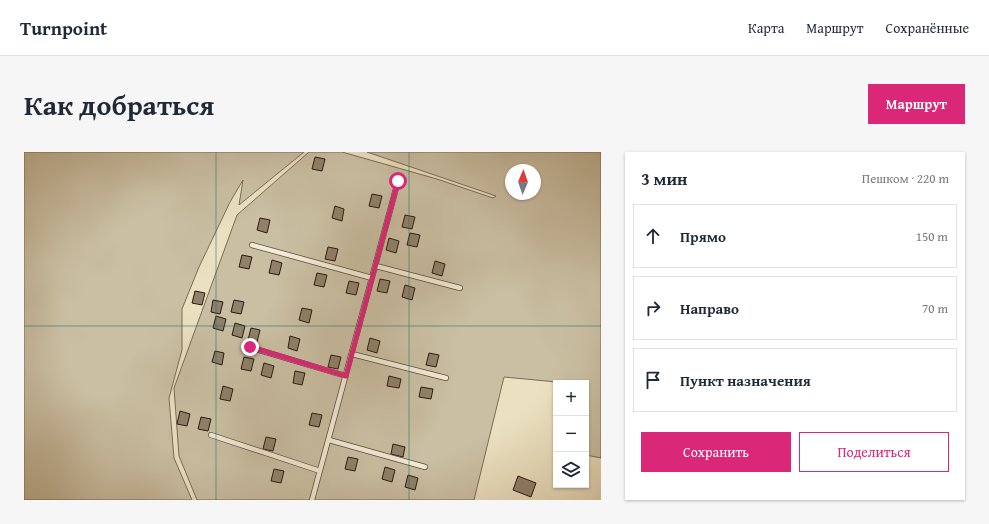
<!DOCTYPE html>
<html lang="ru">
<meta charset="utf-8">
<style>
body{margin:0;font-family:"Gentium Book Plus",serif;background:#f6f6f7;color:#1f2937}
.controls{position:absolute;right:12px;bottom:12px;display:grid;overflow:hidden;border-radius:0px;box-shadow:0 1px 3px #0004}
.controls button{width:36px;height:36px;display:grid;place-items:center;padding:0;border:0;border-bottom:1px solid #e0e1e3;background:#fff;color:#1f2937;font:20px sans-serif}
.compass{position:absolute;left:481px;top:12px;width:36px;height:36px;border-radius:50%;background:#fff;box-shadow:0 1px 3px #0004;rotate:2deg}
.stop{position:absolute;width:12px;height:12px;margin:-9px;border:3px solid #db2777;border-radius:50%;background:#fff}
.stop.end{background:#db2777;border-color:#fff;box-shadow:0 1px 4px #0008}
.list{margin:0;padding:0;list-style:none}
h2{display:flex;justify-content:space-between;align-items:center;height:52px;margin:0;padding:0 16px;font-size:17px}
h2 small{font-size:13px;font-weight:400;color:#747a83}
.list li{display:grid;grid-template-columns:26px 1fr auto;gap:12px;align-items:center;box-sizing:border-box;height:64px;margin:0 8px 8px;padding:0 8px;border:1px solid #e0e1e3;border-radius:0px}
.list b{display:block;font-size:15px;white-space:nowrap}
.list em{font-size:13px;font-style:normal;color:#747a83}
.actions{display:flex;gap:8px;padding:12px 16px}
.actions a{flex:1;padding:9px 0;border:1px solid #db2777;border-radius:0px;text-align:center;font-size:14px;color:#db2777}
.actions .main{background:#db2777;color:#fff}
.icon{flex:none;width:22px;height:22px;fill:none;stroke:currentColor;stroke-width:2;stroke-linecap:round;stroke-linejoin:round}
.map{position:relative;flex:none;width:577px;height:348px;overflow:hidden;border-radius:0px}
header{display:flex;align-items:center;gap:24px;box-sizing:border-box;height:56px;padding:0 20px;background:#fff;border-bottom:1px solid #e0e1e3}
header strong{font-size:19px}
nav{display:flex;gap:22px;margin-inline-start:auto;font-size:14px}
.intro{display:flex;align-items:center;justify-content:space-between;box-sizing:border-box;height:96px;padding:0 24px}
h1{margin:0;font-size:28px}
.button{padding:10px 18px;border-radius:0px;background:#db2777;color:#fff;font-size:14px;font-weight:700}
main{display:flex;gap:24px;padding:0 24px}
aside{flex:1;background:#fff;border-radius:0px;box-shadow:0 1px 3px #0004}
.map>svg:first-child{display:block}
</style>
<header>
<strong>Turnpoint</strong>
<nav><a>Карта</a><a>Маршрут</a><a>Сохранённые</a></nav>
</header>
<div class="intro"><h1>Как добраться</h1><a class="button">Маршрут</a></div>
<main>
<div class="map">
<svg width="577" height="348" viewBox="0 0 577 348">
<rect width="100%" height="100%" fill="#ebe1c1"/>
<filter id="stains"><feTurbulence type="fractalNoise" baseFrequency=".005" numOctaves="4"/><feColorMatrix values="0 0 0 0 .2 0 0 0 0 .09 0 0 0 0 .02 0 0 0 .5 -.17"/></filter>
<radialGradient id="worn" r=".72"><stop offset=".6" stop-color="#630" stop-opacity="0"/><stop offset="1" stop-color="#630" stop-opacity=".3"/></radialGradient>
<path fill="#cabfa3" stroke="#7a6c58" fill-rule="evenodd" d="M0,0H280L215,53L219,28L206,50L175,115L158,157V198L145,246L150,306L168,348H0Z
M285,0H318L413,27L469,46L472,44L343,0H577V306L562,303V231H543L480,225L450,348H173L155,304L150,236L213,63ZM487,18H511V42H487Z"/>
<path fill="#8f816b" stroke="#2b190e" d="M291,5L301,7L298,19L288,17Z
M348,42L358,44L355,56L345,54Z
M311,54L320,57L318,69L308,66Z
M381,63L391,65L388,77L378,75Z
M236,66L246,68L243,81L233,78Z
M386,81L396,83L393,95L383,93Z
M365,86L375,89L372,101L362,98Z
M304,95L314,97L311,109L301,107Z
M218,103L228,105L225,117L215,115Z
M248,108L258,111L255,123L245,121Z
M411,109L421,112L418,124L408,121Z
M293,121L303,123L300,135L290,133Z
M356,127L366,129L363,141L353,139Z
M325,129L335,131L332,143L322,141Z
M381,133L391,136L388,148L378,145Z
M171,139L181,141L178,153L168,151Z
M189,148L199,150L196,162L187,160Z
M210,148L220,150L217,162L207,160Z
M278,156L288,158L285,171L275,168Z
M192,164L202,167L199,179L189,176Z
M211,171L221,174L218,186L208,183Z
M227,176L236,178L233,190L224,188Z
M266,184L276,187L273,199L264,196Z
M346,186L356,189L353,201L343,198Z
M191,199L200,201L198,213L188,210Z
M405,201L415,203L412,215L402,213Z
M307,203L317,205L314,217L304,215Z
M220,205L230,207L227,219L217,217Z
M240,211L250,214L247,226L237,223Z
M271,219L281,221L278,233L269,231Z
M365,224L377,227L375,236L363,234Z
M199,234L209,237L206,249L196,247Z
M397,235L409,237L407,247L395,245Z
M156,259L166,262L163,274L153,272Z
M288,261L298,263L295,275L285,273Z
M177,265L187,267L184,279L174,277Z
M242,285L252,287L249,299L239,297Z
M369,292L381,295L379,305L367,302Z
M324,305L334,307L331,319L321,317Z
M361,315L371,318L368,330L358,327Z
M250,317L260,319L257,331L247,329Z
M384,323L394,326L391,338L381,335Z
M494,324L512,331L507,345L489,338Z"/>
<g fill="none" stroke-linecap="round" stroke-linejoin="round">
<g stroke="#5b4b3b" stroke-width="6">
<path id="service" d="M228,93L348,126
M352,114L436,136
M225,195L322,224
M328,202L422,226
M187,283L296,319
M305,288L401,315
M288,348L374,29"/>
</g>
<use href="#service" stroke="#f2ecd7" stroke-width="4.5"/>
</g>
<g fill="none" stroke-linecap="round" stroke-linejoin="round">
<path stroke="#db2777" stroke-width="5" d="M226,195L322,224L374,29"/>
</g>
<path fill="none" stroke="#0f766e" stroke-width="1" stroke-opacity="0.55" d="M192,0V348M385,0V348M0,174H577"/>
<rect width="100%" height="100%" filter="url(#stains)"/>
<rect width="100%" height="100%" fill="url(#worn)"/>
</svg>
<div class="controls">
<button>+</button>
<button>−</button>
<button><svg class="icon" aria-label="layers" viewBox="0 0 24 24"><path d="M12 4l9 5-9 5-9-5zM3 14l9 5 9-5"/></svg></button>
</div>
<svg class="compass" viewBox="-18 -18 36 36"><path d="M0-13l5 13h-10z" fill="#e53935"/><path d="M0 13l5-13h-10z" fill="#747a83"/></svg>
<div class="stop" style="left:374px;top:29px"></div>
<div class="stop end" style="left:226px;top:195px"></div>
</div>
<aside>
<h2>3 мин<small>Пешком · 220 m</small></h2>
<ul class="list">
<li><svg class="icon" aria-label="ahead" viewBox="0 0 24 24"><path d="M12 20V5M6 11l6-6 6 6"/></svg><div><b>Прямо</b></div><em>150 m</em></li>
<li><svg class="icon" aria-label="right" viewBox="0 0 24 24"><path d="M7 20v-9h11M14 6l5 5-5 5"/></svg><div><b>Направо</b></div><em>70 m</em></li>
<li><svg class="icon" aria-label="arrive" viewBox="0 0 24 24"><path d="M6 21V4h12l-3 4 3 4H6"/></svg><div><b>Пункт назначения</b></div></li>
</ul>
<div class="actions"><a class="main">Сохранить</a><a>Поделиться</a></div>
</aside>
</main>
